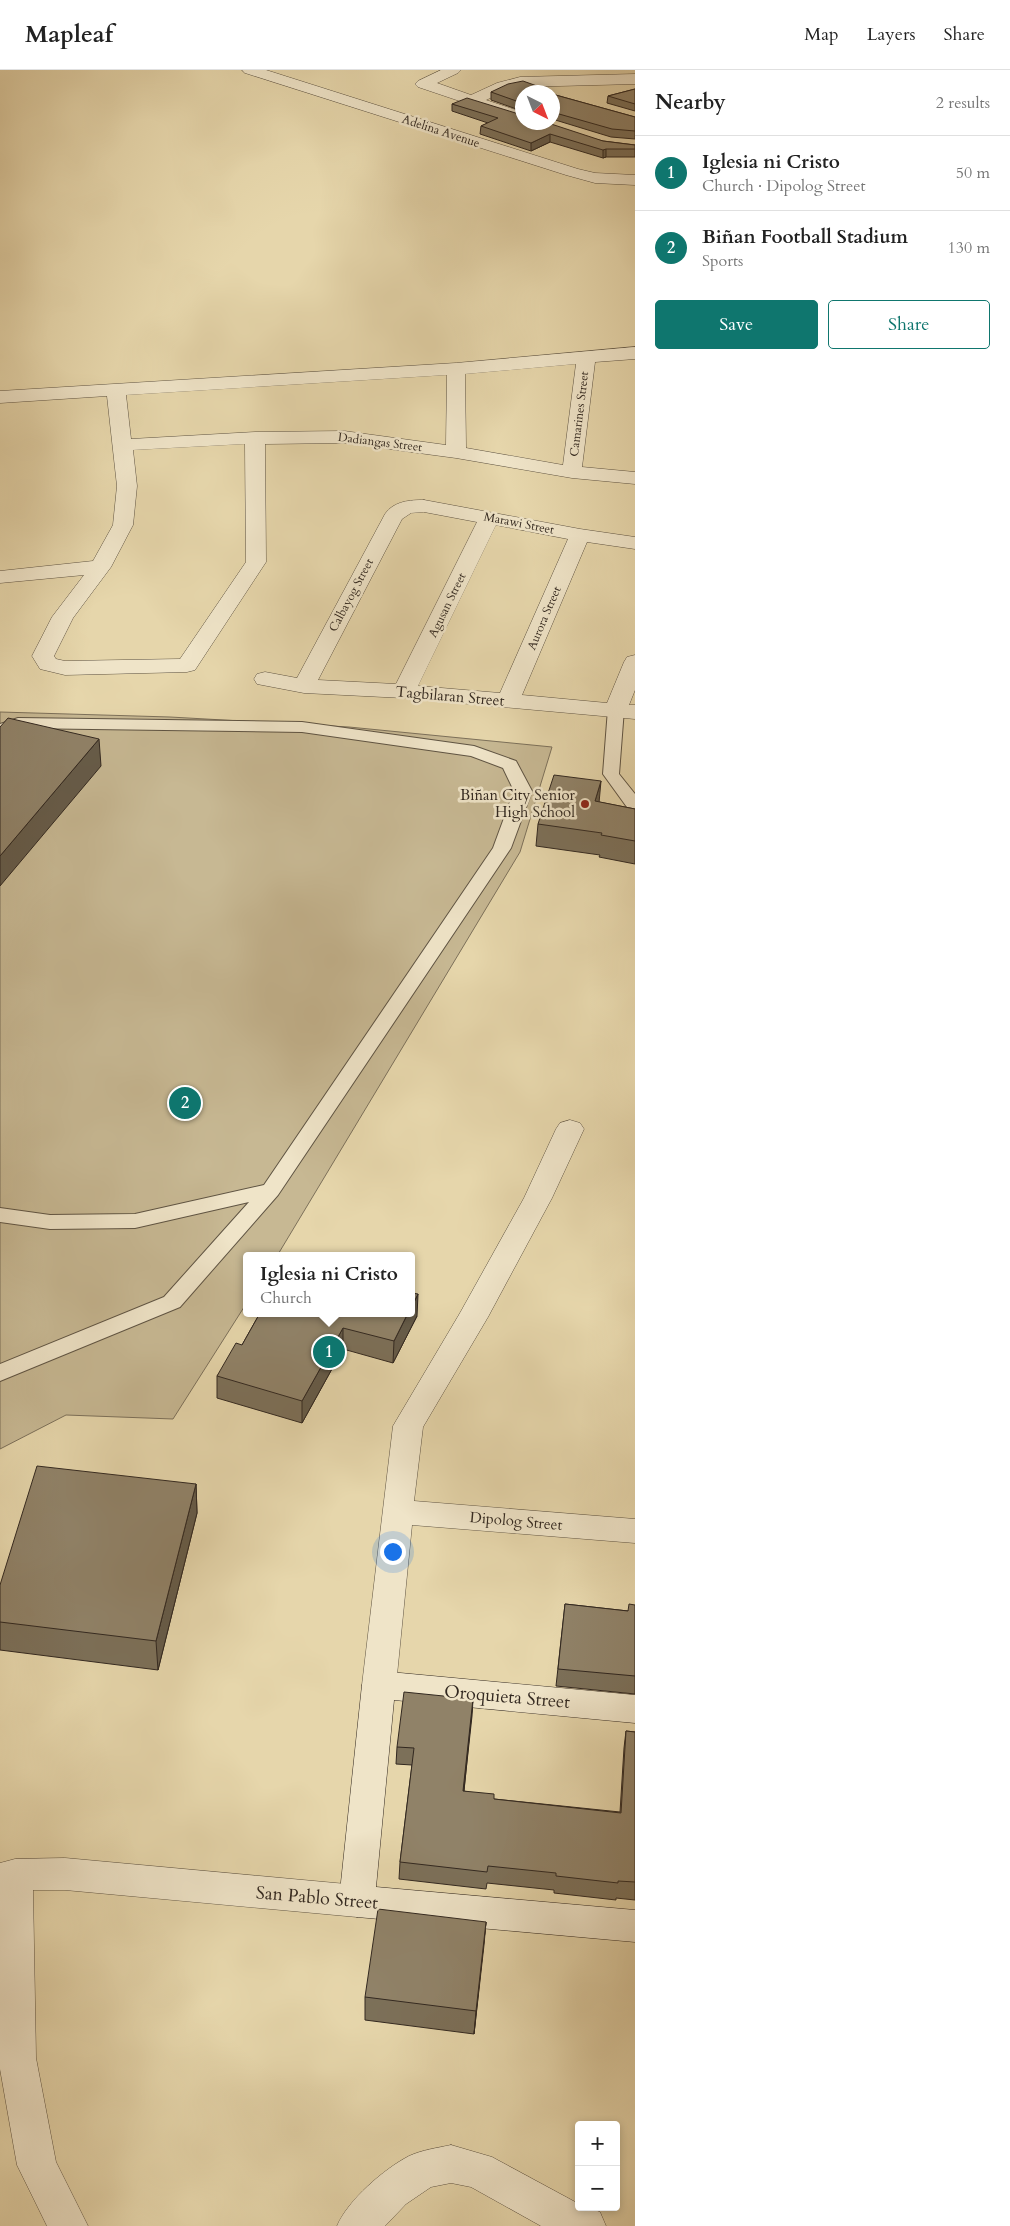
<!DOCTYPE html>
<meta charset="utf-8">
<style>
body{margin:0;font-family:Cardo,serif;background:#f2f2f2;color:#222}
.controls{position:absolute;right:15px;bottom:15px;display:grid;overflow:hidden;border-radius:5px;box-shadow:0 2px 8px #0003}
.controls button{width:45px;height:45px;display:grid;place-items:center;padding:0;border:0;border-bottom:1px solid #e0e0e0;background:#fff;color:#222;font:25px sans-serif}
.compass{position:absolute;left:515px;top:15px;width:45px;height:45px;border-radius:50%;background:#fff;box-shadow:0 2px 8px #0003;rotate:138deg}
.you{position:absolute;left:392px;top:1481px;width:18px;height:18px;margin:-12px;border:4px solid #fff;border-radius:50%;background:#1a73e8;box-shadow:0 0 0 8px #1a73e833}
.badge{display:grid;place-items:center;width:32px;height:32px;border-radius:50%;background:#0f766e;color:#fff;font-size:16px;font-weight:700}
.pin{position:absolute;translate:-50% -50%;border:2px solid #fff;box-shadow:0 1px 5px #0006}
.popup{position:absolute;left:243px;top:1182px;width:172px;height:65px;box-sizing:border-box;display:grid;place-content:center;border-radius:5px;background:#fff;filter:drop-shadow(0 1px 4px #0005);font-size:16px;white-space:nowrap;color:#767676}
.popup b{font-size:19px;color:#222}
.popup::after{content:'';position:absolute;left:50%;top:100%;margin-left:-10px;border:10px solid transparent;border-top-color:#fff}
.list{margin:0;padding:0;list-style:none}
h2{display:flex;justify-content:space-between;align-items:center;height:65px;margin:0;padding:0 20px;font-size:21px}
h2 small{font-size:16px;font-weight:400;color:#767676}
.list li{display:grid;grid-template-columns:32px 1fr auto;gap:15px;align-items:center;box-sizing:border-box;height:75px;padding:0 20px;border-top:1px solid #e0e0e0}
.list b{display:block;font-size:19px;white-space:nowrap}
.list p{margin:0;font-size:16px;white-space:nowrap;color:#767676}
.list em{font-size:16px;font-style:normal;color:#767676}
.actions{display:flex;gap:10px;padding:15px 20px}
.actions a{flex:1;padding:11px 0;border:1px solid #0f766e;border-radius:5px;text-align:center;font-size:18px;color:#0f766e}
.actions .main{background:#0f766e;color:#fff}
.map{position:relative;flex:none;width:635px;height:2156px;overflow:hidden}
header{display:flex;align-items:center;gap:30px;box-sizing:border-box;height:70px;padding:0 25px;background:#fff;border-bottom:1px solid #e0e0e0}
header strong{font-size:24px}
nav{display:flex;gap:28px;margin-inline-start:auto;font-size:18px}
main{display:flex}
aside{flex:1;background:#fff}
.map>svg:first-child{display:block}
</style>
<header>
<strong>Mapleaf</strong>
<nav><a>Map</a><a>Layers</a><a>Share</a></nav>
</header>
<main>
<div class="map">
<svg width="635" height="2156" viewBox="0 0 635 2156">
<rect width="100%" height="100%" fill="#e6d6ab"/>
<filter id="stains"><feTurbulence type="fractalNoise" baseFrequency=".004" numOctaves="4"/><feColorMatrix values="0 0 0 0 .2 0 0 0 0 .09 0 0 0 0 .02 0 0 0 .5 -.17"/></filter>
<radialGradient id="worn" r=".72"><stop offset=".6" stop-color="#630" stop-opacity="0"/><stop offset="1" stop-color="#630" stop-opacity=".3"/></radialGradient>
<path fill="#c7b893" stroke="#7c705a" d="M0,642L170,647L349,657L552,677L520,782L277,1186H246V1234L173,1349L66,1345L0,1379Z"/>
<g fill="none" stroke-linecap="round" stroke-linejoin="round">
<g stroke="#5f5443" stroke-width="2">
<path id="lane" d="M616,634L622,636L624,639L619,704L635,724V741L629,740L603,704L608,639L610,636Z
M18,648L302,652L474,676L516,691L532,721L511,778L278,1125L180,1237L0,1311V1294L164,1227L249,1132L135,1158L50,1159L0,1152V1138L50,1145L135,1144L264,1115L493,778L514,721L503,698L471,686L302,662L19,658L0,664V654Z"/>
</g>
<g stroke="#5f5443" stroke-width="1">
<path id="street" d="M242,0H266L578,99L595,103L635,105V115L595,113L566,105L245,3Z
M441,0H461L458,3L437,13L471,25L497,13L520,7L635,4V14L520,17L507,20L486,30L522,42V52L418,17L415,14L418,11Z
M635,277V289L595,292L582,397L635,402V414L572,408L456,388L344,373L265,374L266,492L195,600L187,602L65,605L40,599L32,586L52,547L84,505L0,513V501L93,491L113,455L117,416L107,326L0,333V321L456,293ZM576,294L563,395L466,378L465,304ZM447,305L446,375L344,361L255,362L131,369L126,325ZM245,374L246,492L180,589L65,591L56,589L54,586L73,548L111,497L133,455L137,416L133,380Z
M424,430L580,459L635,467V479L587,472L522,625L607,633L624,592L627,587L635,585V620L629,635H635V649L404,628L304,623L257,614L254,609L257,604L265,602L297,608L385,444C394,431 410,430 424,430ZM424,442L477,452L396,614L318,610L402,449L411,443ZM496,455L568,469L500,623L418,616Z
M570,1050L580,1053L584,1059L552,1128L488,1247L423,1357L414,1431L635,1449V1473L412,1455L396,1615L391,1625L379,1629L367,1625L362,1615L393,1356L460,1243L524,1128L556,1059L560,1053Z
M65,1788L357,1815L370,1820L375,1831L370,1842L357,1847L65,1820H33L36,1988L56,2092L88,2156H47L17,2095L0,1999V1793L15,1789Z
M451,2075L492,2087L579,2134V2137H587L600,2142L606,2156H541L471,2117L451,2113L431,2117L406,2134L385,2156H337C348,2130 384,2099 409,2086C422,2080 437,2078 451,2075Z"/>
</g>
<g stroke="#322820" stroke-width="1">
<path id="secondary" d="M379,1601L635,1625V1653L394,1630L376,1817L635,1840V1872L357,1847L344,1842L339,1831L362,1615L367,1605Z"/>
</g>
<use href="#lane" fill="#efe4c8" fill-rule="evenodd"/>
<use href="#street" fill="#efe4c8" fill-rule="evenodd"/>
<use href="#secondary" fill="#efe4c8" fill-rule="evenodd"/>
</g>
<path fill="#7c7059" stroke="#322820" d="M635,19V41L607,33L608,26Z
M491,22H522V41L491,30Z
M552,24L635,47V69L611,67L552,49Z
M452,34L603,71L635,75V87H606L603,88L550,72L531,81L480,64L481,56L488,53L452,41Z
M599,732L635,739V794L599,787L600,785L536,776L538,754Z
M260,1243L417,1246L393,1293L343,1279L302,1353L217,1328V1306L242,1275Z
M196,1414L197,1443L158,1600L0,1580V1515Z
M565,1534L628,1541L635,1535V1624L556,1616Z
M473,1629L464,1721L494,1729L620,1742L624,1678L626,1661L635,1662V1830L616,1828V1830L554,1823V1820L487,1813L486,1819L399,1809L400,1792L412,1695L396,1694L397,1677Z
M486,1852L474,1964L365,1950V1927Z"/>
<path fill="#655b49" stroke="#322820" d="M550,64V72L531,81V73Z
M606,79V87L603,88V80Z
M99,669L101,696L0,816V786Z
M601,711L599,733L595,731Z
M418,1224L417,1246L393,1293L394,1271L408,1243H412V1236Z
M343,1258V1279L302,1353V1331Z
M196,1414L197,1443L158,1600L156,1571Z
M473,1629L472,1646L462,1738L463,1721Z
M486,1852L484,1875L474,1964L476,1941Z"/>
<path fill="#908268" stroke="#322820" d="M523,11L551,21V22H522V33L491,22L508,14Z
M635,19V34L608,26Z
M552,24L635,47V61L612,59L552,42Z
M467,28L522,45V52H545L603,71L635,75V79H606L603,80L550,64L531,73L481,56L498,48L452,34Z
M8,648L99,669L0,786V657Z
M554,705L601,711L595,731L635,739V771L601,765L602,763L538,754Z
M412,1223L418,1224L412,1236Z
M260,1243H408L394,1271L343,1258L302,1331L217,1306L236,1273L242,1275Z
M37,1396L196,1414L156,1571L0,1552V1515Z
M565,1534L628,1541L629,1534L635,1535V1606L558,1599Z
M404,1622L473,1629L463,1721L494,1724V1729L621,1743L626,1661L635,1662V1812L618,1811V1813L556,1806V1803L488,1796L487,1802L400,1792L414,1678L397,1677Z
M378,1839L486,1852L476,1941L365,1927Z"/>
<circle fill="#8f2418" stroke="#efe4c8" stroke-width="2" cx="585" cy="734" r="5"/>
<g text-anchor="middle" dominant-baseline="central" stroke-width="5" stroke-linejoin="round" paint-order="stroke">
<g font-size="12" fill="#322820" stroke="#efe4c8">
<text transform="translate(441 61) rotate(18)">Adelina Avenue</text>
<text transform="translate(579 344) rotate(-83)">Camarines Street</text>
<text transform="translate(380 372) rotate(7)">Dadiangas Street</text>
<text transform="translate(519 453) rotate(11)">Marawi Street</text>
<text transform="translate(351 525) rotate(-62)">Calbayog Street</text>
<text transform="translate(447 535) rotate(-64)">Agusan Street</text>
<text transform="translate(544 548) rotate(-67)">Aurora Street</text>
</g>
<g font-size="15" fill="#322820" stroke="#efe4c8">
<text transform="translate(450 626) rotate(5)">Tagbilaran Street</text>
<text transform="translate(516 1451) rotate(5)">Dipolog Street</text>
</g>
<g font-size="15" fill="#322820" stroke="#efe4c8" text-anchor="end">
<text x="575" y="725">Biñan City Senior<tspan x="575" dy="17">High School</tspan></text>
</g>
<g font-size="18" fill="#322820" stroke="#efe4c8">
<text transform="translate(507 1627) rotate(5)">Oroquieta Street</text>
<text transform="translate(317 1828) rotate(5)">San Pablo Street</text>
</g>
</g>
<rect width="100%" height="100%" filter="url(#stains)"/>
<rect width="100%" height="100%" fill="url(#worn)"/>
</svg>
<div class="controls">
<button>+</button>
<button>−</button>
</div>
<svg class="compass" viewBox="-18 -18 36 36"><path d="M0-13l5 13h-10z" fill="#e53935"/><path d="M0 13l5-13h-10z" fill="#767676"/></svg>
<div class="you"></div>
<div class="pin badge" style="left:329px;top:1282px">1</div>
<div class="popup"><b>Iglesia ni Cristo</b>Church</div>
<div class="pin badge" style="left:185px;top:1033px">2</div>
</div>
<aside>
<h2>Nearby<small>2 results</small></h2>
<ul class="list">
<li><span class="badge">1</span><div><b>Iglesia ni Cristo</b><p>Church · Dipolog Street</p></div><em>50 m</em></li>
<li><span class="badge">2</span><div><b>Biñan Football Stadium</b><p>Sports</p></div><em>130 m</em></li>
</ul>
<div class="actions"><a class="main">Save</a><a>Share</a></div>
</aside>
</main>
